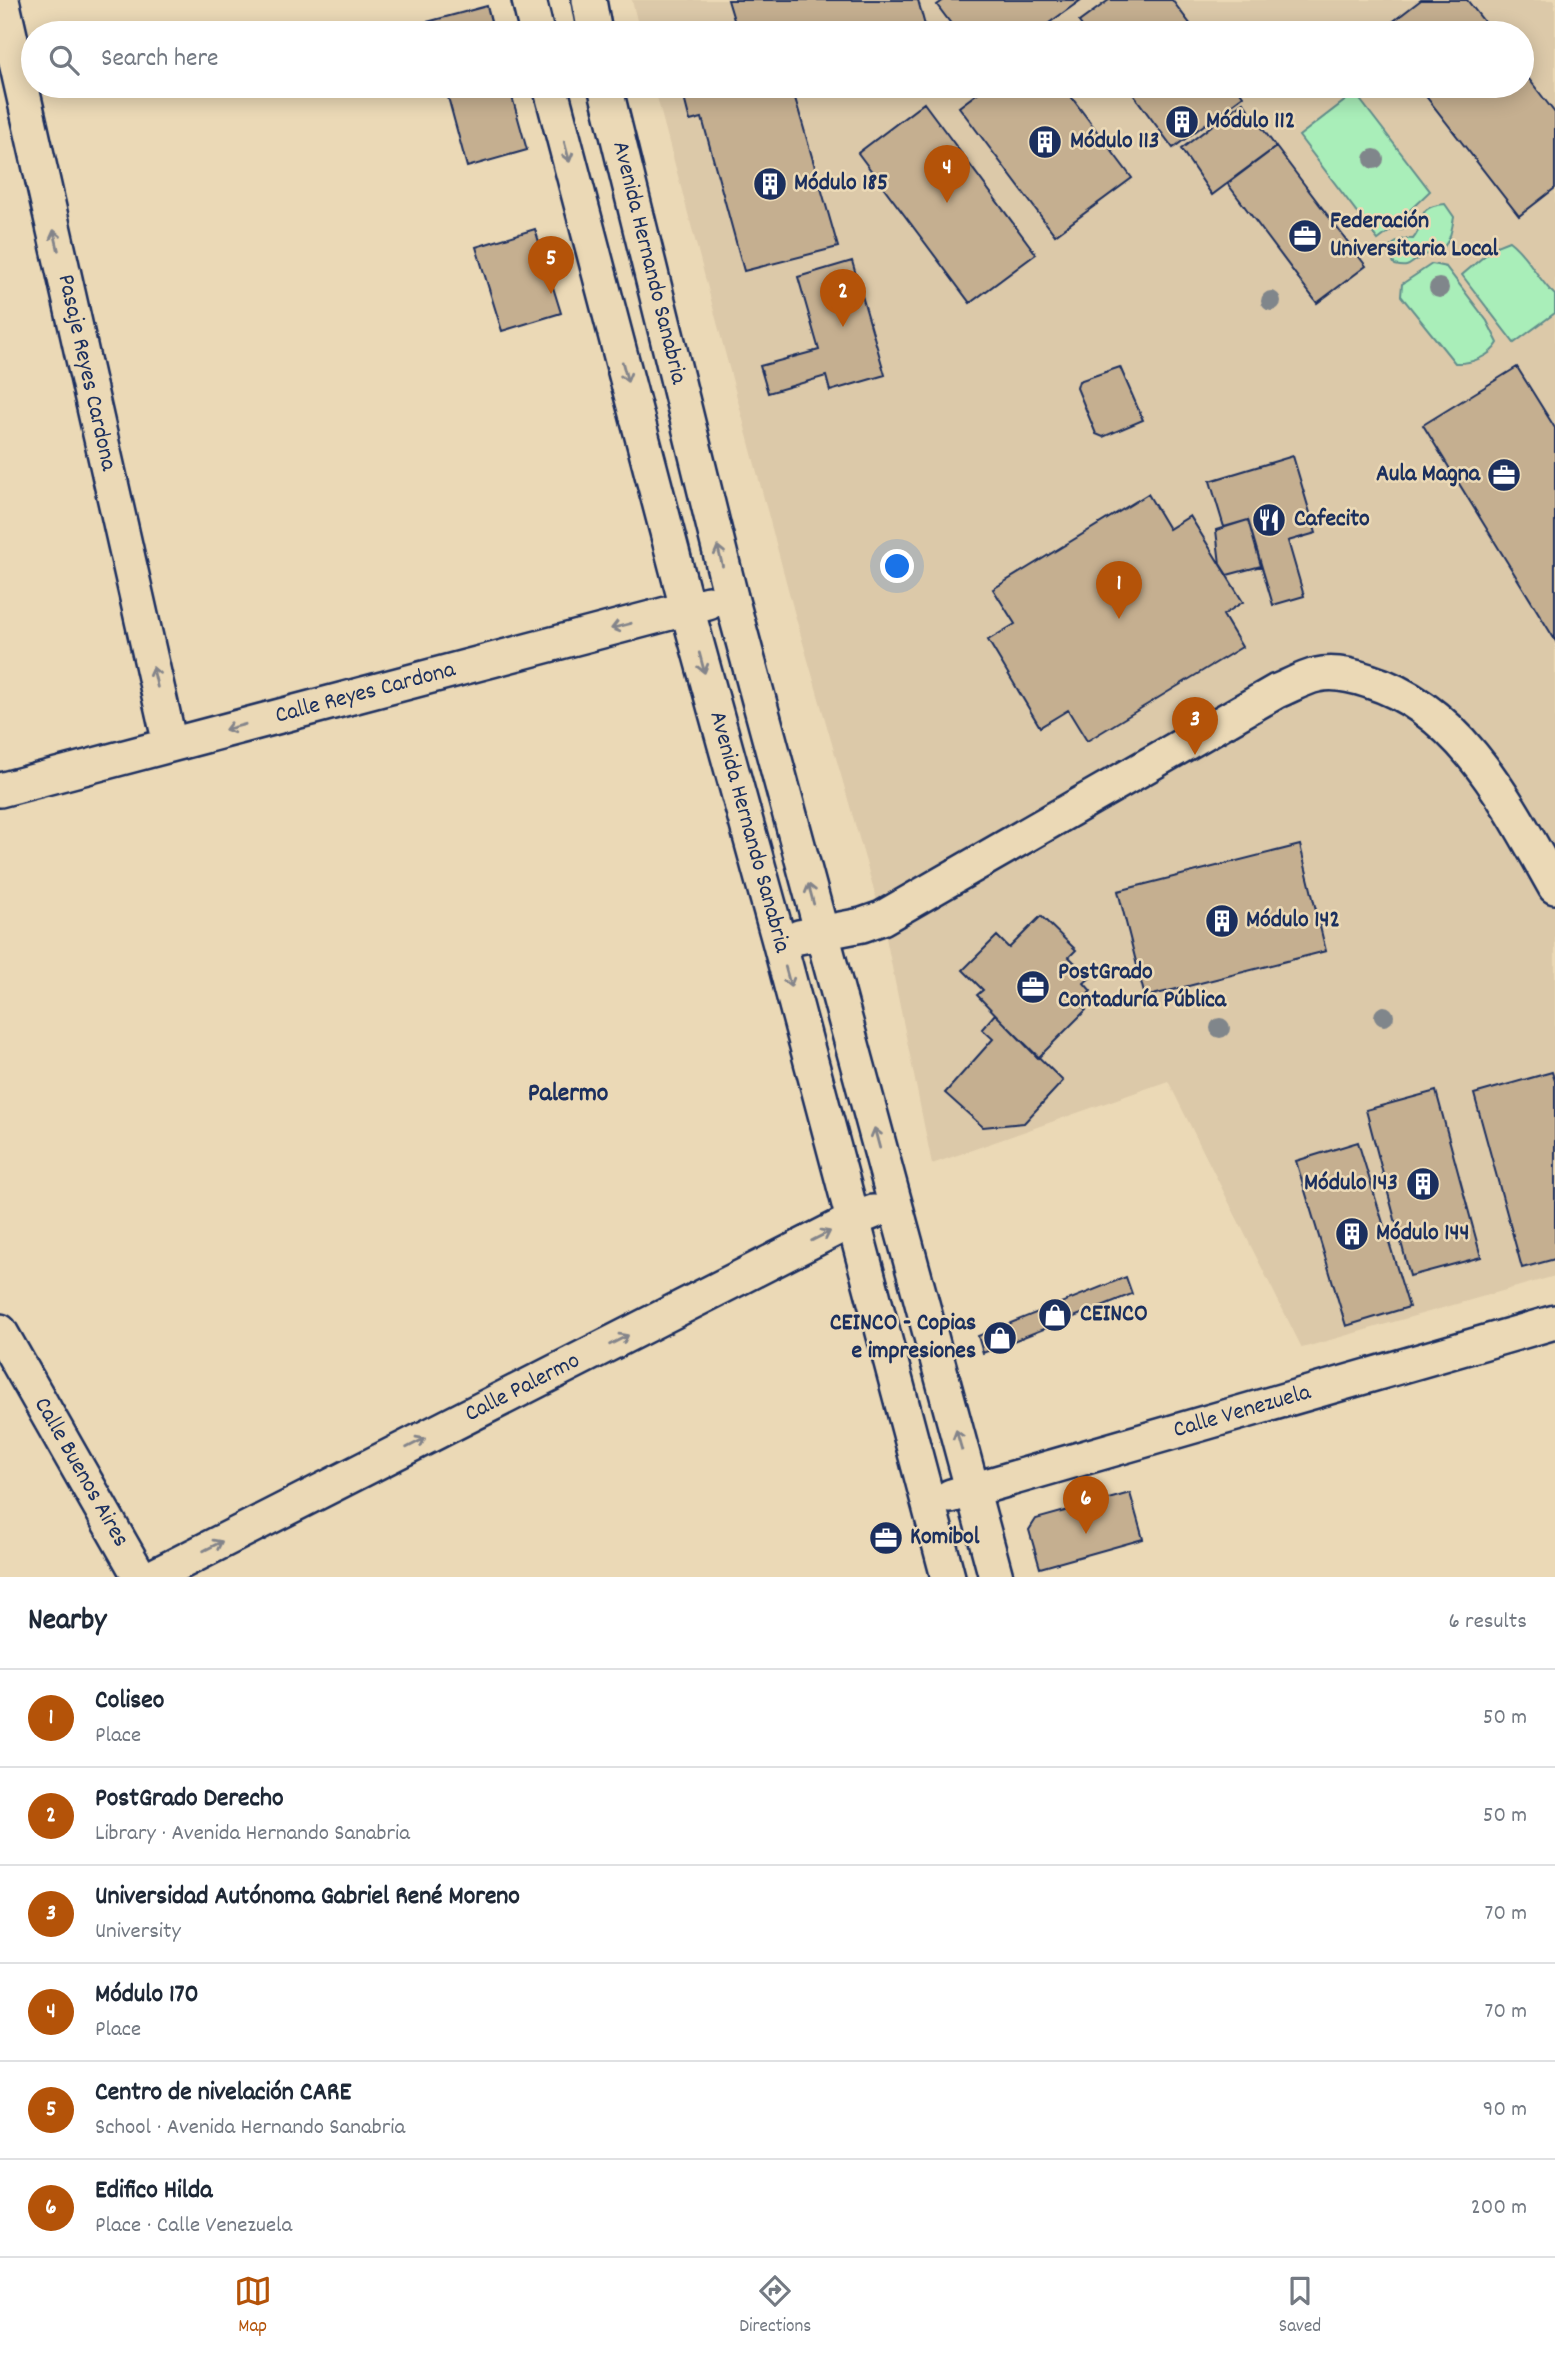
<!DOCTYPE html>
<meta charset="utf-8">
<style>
body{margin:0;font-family:Dekko,sans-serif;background:#f6f6f7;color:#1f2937}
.you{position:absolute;left:898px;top:567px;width:24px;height:24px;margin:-18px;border:5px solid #fff;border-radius:50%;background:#1a73e8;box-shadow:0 0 0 10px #1a73e833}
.badge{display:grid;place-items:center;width:46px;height:46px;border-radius:50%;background:#b45309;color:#fff;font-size:23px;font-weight:700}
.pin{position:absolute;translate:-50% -58px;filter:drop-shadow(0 2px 4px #0008)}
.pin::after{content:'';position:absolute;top:37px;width:24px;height:21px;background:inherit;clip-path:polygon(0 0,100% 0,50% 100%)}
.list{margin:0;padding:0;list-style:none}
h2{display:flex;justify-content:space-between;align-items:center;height:91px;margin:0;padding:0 28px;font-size:30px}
h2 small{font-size:23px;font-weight:400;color:#747a83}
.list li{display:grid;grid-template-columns:46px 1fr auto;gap:21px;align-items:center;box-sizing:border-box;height:98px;padding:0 28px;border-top:2px solid #e0e1e3}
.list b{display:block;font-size:26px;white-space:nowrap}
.list p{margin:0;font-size:23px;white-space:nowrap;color:#747a83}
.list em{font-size:23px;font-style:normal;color:#747a83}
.icon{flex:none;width:38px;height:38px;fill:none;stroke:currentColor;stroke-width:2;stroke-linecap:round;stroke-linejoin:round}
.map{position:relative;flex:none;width:1555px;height:1577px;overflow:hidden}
.search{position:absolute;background:#fff;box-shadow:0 4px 18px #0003;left:21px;right:21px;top:21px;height:77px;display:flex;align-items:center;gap:18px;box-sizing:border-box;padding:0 24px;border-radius:38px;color:#747a83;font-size:26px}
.sheet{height:679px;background:#fff}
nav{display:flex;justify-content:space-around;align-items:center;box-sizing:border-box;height:98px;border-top:2px solid #e0e1e3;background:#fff;font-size:19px;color:#747a83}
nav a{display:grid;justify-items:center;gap:4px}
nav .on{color:#b45309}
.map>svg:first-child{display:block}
</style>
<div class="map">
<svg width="1555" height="1577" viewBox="0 0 1555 1577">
<rect width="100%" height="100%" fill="#ebd9b6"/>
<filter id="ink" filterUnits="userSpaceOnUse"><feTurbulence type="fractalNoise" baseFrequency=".0143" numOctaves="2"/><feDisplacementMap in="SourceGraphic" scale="14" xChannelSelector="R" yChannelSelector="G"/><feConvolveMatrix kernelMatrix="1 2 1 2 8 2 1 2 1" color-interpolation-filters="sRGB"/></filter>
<g filter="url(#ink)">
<path fill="#dcc9a9" d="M632,0H1555V1276L1302,1348L1168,1081L932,1164L882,918L795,615L654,86H1522V33H640Z"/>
<path fill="#a9eeb9" stroke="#628e8c" stroke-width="2" d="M1355,93L1430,191L1408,212L1409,225L1402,230L1394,228L1378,240L1299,136Z
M1445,204L1454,217C1452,229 1450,246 1437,252C1432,254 1426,253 1421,257C1409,263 1411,269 1395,265L1390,257L1388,249C1396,241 1402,238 1413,239C1428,222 1412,207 1445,204Z
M1509,241C1528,255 1537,279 1555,295V313L1514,343L1462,275L1496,246Z
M1432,264L1446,267L1487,321L1498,343C1490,357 1470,364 1455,363L1401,296L1402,284Z"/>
<path fill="#c5af90" stroke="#1b2f5e" stroke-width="2" d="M728,0H918L927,33H738Z
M944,0H1081L1035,33H958L937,5Z
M1109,0H1172L1197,33H1087L1079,22Z
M1421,0H1467L1493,33H1378Z
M487,6L494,33H430L427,22Z
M1522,70L1555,113V188L1519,216L1418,86H1522Z
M445,86H509L527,150L467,167Z
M681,86H815L793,91L838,247L744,271L702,118L690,121Z
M987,86H1063L1132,178L1055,235L959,107Z
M1127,86H1236L1243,96L1173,148Z
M1243,102L1276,147L1212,195L1181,149Z
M924,103L1036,254L970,303L858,153Z
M1276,147L1366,266L1317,303L1227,183Z
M535,229L561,313L502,331L476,247Z
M852,261L885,375L830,391L826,376L768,393L760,366L819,350L798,277Z
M1120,367L1143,420L1103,437L1096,434L1077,388L1079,381Z
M1517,367L1555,428V640L1423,425Z
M1293,456L1316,533L1288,541L1304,596L1273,605L1248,520L1224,527L1210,481Z
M1148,494L1169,529L1190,516L1243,602L1223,615L1242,647L1087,741L1068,710L1040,727L988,640L1015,624L993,589Z
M1248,520L1261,566L1227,575L1220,564L1216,530Z
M1300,845L1326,951L1145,997L1118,891Z
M1041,916L1076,950L1069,957L1090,978L1084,983L1091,991L1079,1003L1086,1010L1038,1058L977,995L983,990L963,970L997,936L1009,948Z
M995,1014L1063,1081L1024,1123L983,1127L945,1093L993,1039L982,1029Z
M1552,1072L1555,1081V1259L1522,1268L1474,1094Z
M1436,1091L1481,1257L1410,1276L1366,1110Z
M1358,1142L1409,1307L1346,1326L1296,1161Z
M1126,1277L1132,1294L983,1353L978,1336Z
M1130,1493L1143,1539L1040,1568L1029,1530L1036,1519Z"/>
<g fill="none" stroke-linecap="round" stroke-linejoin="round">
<g stroke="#1b2f5e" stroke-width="38">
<g id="minor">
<path id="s1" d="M2,0L170,744"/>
<path d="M529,0L537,33"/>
<path d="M589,0L595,33"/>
<path id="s2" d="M550,86L687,608L779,941L948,1577"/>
<path id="s3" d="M605,86L731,597L996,1577"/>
<path id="s4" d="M0,790L708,603"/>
<path d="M799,937L862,925L882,918L1277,691C1290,686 1303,678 1317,675C1333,671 1354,676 1369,681C1463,710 1510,808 1555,887"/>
<path id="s5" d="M0,1331L140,1577"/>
<path id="s6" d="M951,1496L1555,1322"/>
<path id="s7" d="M152,1577L853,1220L873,1212"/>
</g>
</g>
<use href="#minor" stroke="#ebd9b6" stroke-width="33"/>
</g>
<g fill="#80868b">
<circle cx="1374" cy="159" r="10"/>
<circle cx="1439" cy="288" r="10"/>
<circle cx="1271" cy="301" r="10"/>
<circle cx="1384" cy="1016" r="10"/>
<circle cx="1220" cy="1028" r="10"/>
</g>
<defs><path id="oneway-shaft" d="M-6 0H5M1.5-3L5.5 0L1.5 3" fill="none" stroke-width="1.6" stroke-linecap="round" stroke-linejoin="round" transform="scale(1.75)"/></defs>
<g stroke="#83848a">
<use href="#oneway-shaft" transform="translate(567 152) rotate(75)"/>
<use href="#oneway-shaft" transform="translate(56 240) rotate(-103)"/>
<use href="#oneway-shaft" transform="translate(625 372) rotate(75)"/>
<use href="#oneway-shaft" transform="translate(720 556) rotate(-104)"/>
<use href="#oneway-shaft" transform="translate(621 626) rotate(165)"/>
<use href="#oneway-shaft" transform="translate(702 663) rotate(75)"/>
<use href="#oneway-shaft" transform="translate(155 677) rotate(-103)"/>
<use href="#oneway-shaft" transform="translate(235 727) rotate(165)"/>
<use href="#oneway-shaft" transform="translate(811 894) rotate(-105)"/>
<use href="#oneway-shaft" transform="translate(788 977) rotate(75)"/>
<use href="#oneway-shaft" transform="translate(877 1138) rotate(-105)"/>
<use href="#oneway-shaft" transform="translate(821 1236) rotate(-27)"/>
<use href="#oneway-shaft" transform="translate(619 1340) rotate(-27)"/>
<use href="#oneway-shaft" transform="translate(959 1440) rotate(-106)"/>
<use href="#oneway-shaft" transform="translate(416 1443) rotate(-27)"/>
<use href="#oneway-shaft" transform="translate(213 1546) rotate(-27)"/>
</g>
</g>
<defs>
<g id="building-disc" transform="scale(1.75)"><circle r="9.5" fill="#1b2f5e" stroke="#ebd9b6"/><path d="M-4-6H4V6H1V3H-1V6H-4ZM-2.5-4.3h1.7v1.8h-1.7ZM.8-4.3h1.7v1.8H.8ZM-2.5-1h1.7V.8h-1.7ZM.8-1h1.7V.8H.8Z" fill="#fff"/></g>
<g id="office-disc" transform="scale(1.75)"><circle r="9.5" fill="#1b2f5e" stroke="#ebd9b6"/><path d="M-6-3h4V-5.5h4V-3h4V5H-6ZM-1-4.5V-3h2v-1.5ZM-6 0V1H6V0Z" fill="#fff"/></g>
<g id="restaurant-disc" transform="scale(1.75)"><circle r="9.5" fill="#1b2f5e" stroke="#ebd9b6"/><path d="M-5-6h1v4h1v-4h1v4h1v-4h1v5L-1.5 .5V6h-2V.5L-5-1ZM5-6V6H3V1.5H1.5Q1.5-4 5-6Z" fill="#fff"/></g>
<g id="shop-disc" transform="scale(1.75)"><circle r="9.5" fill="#1b2f5e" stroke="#ebd9b6"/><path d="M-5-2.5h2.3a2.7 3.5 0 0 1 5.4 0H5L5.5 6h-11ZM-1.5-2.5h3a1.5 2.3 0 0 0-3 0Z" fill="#fff"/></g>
</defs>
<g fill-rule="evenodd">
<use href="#building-disc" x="1182" y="122"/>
<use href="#building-disc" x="1045" y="142"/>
<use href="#building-disc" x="770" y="184"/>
<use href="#office-disc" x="1305" y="236"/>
<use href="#office-disc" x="1504" y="475"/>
<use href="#restaurant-disc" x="1269" y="520"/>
<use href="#building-disc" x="1222" y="921"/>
<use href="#office-disc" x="1033" y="987"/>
<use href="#building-disc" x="1423" y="1184"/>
<use href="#building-disc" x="1352" y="1234"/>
<use href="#shop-disc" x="1055" y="1315"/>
<use href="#shop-disc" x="1000" y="1338"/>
<use href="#office-disc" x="886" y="1538"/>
</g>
<g text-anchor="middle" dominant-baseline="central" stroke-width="5" stroke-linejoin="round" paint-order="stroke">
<g font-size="24" font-weight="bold" fill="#1b2f5e" stroke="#ebd9b6" text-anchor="start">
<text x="1206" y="122">Módulo 112</text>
<text x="1070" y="142">Módulo 113</text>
<text x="794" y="184">Módulo 185</text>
<text x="1330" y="222">Federación<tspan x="1330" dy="28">Universitaria Local</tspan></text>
<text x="1480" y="475" text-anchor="end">Aula Magna</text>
<text x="1294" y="520">Cafecito</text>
<text x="1246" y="921">Módulo 142</text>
<text x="1058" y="973">PostGrado<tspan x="1058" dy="28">Contaduría Pública</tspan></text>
<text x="1398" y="1184" text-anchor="end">Módulo 143</text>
<text x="1376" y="1234">Módulo 144</text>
<text x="1080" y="1315">CEINCO</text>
<text x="976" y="1324" text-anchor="end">CEINCO - Copias<tspan x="976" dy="28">e impresiones</tspan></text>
<text x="910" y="1538">Komibol</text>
</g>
<g font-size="24" fill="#1b2f5e" stroke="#ebd9b6">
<text stroke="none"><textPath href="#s3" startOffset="182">Avenida Hernando Sanabria</textPath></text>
<text stroke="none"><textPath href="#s1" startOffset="382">Pasaje Reyes Cardona</textPath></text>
<text stroke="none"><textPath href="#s4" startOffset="378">Calle Reyes Cardona</textPath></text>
<text stroke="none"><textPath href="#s2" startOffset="772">Avenida Hernando Sanabria</textPath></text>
<text stroke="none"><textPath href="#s7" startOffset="416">Calle Palermo</textPath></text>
<text stroke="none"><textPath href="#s6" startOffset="303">Calle Venezuela</textPath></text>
<text stroke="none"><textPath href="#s5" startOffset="163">Calle Buenos Aires</textPath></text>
</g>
<g font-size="26" font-weight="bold" fill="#1b2f5e" stroke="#ebd9b6">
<text x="568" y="1094">Palermo</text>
</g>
</g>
</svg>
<div class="you"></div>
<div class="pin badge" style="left:1119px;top:619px">1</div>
<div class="pin badge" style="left:843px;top:327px">2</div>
<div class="pin badge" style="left:1195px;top:755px">3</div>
<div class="pin badge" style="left:947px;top:203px">4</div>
<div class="pin badge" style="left:551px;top:294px">5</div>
<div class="pin badge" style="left:1086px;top:1534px">6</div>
<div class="search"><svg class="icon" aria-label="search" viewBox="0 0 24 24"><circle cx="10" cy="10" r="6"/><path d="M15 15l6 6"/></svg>Search here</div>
</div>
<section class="sheet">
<h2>Nearby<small>6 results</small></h2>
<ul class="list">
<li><span class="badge">1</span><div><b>Coliseo</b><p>Place</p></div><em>50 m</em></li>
<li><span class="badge">2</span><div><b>PostGrado Derecho</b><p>Library · Avenida Hernando Sanabria</p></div><em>50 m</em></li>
<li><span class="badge">3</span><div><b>Universidad Autónoma Gabriel René Moreno</b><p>University</p></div><em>70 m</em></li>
<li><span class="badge">4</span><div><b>Módulo 170</b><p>Place</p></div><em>70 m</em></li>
<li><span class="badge">5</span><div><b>Centro de nivelación CARE</b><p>School · Avenida Hernando Sanabria</p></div><em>90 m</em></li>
<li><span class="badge">6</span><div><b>Edifico Hilda</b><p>Place · Calle Venezuela</p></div><em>200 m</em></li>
</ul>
</section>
<nav>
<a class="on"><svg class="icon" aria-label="map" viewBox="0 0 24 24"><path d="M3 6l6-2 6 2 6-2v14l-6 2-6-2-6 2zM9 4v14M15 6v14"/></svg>Map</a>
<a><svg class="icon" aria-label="directions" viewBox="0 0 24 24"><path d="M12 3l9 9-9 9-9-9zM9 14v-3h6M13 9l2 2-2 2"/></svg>Directions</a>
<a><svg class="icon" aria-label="saved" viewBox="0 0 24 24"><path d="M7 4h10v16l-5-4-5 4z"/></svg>Saved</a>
</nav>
